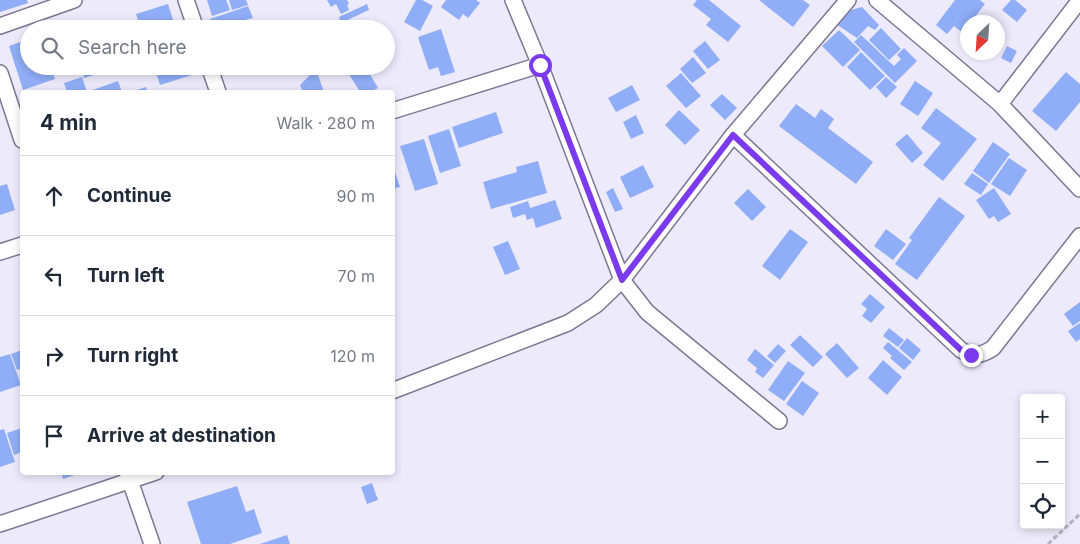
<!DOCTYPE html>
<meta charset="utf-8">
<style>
body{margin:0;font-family:Inter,sans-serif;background:#f2f2f3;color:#1f2937}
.controls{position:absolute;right:15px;bottom:15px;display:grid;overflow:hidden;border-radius:5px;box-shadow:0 2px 8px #0003}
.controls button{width:45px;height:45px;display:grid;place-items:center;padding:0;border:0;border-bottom:1px solid #e0e1e3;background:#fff;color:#1f2937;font:25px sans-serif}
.compass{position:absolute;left:960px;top:15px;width:45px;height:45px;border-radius:50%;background:#fff;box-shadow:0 2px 8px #0003;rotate:205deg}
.stop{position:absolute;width:15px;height:15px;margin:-11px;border:4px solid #7c3aed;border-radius:50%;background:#fff}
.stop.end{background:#7c3aed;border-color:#fff;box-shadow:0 1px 5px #0008}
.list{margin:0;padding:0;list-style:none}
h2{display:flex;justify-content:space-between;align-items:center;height:65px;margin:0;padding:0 20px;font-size:21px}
h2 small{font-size:16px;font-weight:400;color:#747a83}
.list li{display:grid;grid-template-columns:32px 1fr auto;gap:15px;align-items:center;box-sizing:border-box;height:80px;padding:0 20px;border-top:1px solid #e0e1e3}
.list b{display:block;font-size:19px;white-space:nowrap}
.list em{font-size:16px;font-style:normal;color:#747a83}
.icon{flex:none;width:28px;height:28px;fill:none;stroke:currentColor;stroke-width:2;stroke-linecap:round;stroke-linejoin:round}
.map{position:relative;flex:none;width:1080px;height:544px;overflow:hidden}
.search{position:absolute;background:#fff;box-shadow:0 2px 8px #0003;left:20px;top:20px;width:375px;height:55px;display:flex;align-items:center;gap:12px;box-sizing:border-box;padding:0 18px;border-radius:28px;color:#747a83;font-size:19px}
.panel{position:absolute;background:#fff;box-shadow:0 2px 8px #0003;left:20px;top:90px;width:375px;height:385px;border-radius:5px}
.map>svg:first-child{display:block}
</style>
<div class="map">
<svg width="1080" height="544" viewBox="0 0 1080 544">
<rect width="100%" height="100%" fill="#edeafc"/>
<path fill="#90aef7" d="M0,0H27L28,3L0,12Z
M207,0H226L230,10L212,16Z
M229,0H246L248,5L232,10Z
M327,0H347L349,4L347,5L349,10L341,14L336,4L331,7Z
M416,0H422L433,6L420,31L404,22Z
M446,0H476L480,3L468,18L463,14L459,20L441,7Z
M697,0H709L741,26L728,42L706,25L711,19L693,5Z
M759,0H803L810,5L793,27Z
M955,0H980L985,4L971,22H968V27L963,33L954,26L947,34L936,25Z
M1011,0H1015L1027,10L1017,22L1002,10Z
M168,4L176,29H141L136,14Z
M367,4L369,10L341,23L339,17Z
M248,6L253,18L245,20L248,29H213L210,19Z
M862,7L879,25L875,30L868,26L857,38L836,24L851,10Z
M310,20L312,29H284V28Z
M375,22L379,29H363Z
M881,28L901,49L889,60L869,40Z
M441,29L455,72L441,76L438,67L429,70L418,37Z
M839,30L860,50L843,67L822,46Z
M861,35L894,66L901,59L897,55L904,48L917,61L895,83L854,42Z
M29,39V66H51L55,79L23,90L9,46Z
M705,41L720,60L708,69L693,51Z
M1007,46L1017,51L1011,63L1001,58Z
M861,52L885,76L870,90L847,67Z
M693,57L706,73L692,83L680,69Z
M81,66H113L114,69L84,78Z
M154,66H189L192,75L160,85Z
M355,66H365L378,88L370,92H360L347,71Z
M316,69L324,92H303L300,85Z
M1066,72L1080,84V102L1056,131L1032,111Z
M681,73L701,96L686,108L666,86Z
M82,77L87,92H67L64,83Z
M886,77L897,87L886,98L876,87Z
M118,81L122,92H90V91Z
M915,81L933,93L918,116L900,104Z
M632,85L640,100L616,112L608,98Z
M146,87L147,92H131Z
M722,94L737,108L725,120L710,105Z
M796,104L815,118L821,109L834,119L828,128L873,162L856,184L779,126Z
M936,108L977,139L943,181L923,165L941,143L921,128Z
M679,110L700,130L685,145L665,125Z
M496,112L503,133L459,148L452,127Z
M636,115L644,133L631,139L623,122Z
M449,129L461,166L440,173L428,136Z
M907,134L923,153L912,163L895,144Z
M424,139L438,184L415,191L400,146Z
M993,142L1010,154L989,183L973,171Z
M1009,158L1027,170L1010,196L991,184Z
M538,161L547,193L491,209L483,182L517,172L516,167Z
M392,163L400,187L392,189Z
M643,165L654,187L630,198L620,177Z
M972,173L988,184L981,195L964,184Z
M7,184L15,210L0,215V186Z
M613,188L623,209L615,212L606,192Z
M994,188L1011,214L998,222L994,216L989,219L976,200Z
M748,189L766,207L752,221L734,203Z
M939,197L965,216L917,280L895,264L912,240L909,238Z
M555,200L562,219L536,228L533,218L527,220L525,214L513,218L510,207L528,201L530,208Z
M790,229L808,242L780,280L762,266Z
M886,229L906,244L893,260L874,246Z
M508,241L520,269L505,275L493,247Z
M870,294L885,307L871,323L862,316L867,309L861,304Z
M1080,302V321L1073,326L1064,314Z
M1080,323V339L1076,342L1068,331Z
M889,328L904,340L898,347L883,336Z
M800,335L823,357L813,367L790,345Z
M907,338L921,350L913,360L899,348Z
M888,342L912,362L904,370L890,358L892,356L883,348Z
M837,343L859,368L847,378L825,354Z
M778,344L786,351L775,363L767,356Z
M755,349L774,365L763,378L755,372L757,368L747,360Z
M22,350V368L17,370L11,354Z
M10,354L21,385L0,392V357Z
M883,360L902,377L887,395L868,378Z
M788,361L805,373L784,401L768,390Z
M802,381L819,393L803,416L786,404Z
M22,428V452L14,455L7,433Z
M4,429L15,462L0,467V430Z
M61,472H80V473L63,479Z
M372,483L378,500L367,504L361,487Z
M237,486L246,512L254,509L262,533L230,544H201L187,502Z
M287,535L290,544H260Z"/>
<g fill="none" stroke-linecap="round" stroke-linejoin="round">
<g stroke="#7d7792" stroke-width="18">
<path id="street" d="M186,0L196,29
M513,0L540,65L622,280L647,312L779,421
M877,0L1000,104L1080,189
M0,26L74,0
M209,66L218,92
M0,73L22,140
M1000,104L1080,0
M392,111L540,65
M733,135L961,350C973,357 981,356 993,348L1080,236
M0,252L22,245
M392,391L568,323L596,305L622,280L733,135L848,0
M127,472L152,544
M0,524L156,472"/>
</g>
<path stroke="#b4b2c2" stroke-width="3" stroke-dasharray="5 2.5" stroke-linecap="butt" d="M1048,544L1080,514"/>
<use href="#street" stroke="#fff" stroke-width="15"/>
</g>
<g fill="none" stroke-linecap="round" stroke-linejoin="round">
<path stroke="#7c3aed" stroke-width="6" d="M540,65L622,280L733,135L961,350L971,355"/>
</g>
</svg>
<div class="controls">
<button>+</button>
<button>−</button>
<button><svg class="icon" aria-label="locate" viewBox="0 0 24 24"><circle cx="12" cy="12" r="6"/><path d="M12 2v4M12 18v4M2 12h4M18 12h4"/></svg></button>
</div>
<svg class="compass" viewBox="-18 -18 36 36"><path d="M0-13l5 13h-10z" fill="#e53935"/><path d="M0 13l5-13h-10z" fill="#747a83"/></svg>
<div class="stop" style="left:540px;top:65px"></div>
<div class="stop end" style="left:971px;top:355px"></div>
<div class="search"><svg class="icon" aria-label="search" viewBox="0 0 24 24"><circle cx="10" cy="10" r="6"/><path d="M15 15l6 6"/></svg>Search here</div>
<section class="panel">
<h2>4 min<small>Walk · 280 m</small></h2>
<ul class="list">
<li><svg class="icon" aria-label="ahead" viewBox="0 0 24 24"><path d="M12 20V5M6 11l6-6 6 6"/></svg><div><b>Continue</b></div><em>90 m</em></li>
<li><svg class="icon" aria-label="left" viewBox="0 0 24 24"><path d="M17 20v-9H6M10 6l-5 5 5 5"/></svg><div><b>Turn left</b></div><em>70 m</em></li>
<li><svg class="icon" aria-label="right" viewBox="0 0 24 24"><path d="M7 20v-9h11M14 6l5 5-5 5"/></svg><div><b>Turn right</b></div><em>120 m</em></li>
<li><svg class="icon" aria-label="arrive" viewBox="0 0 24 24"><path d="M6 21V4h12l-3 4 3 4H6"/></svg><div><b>Arrive at destination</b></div></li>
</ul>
</section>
</div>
